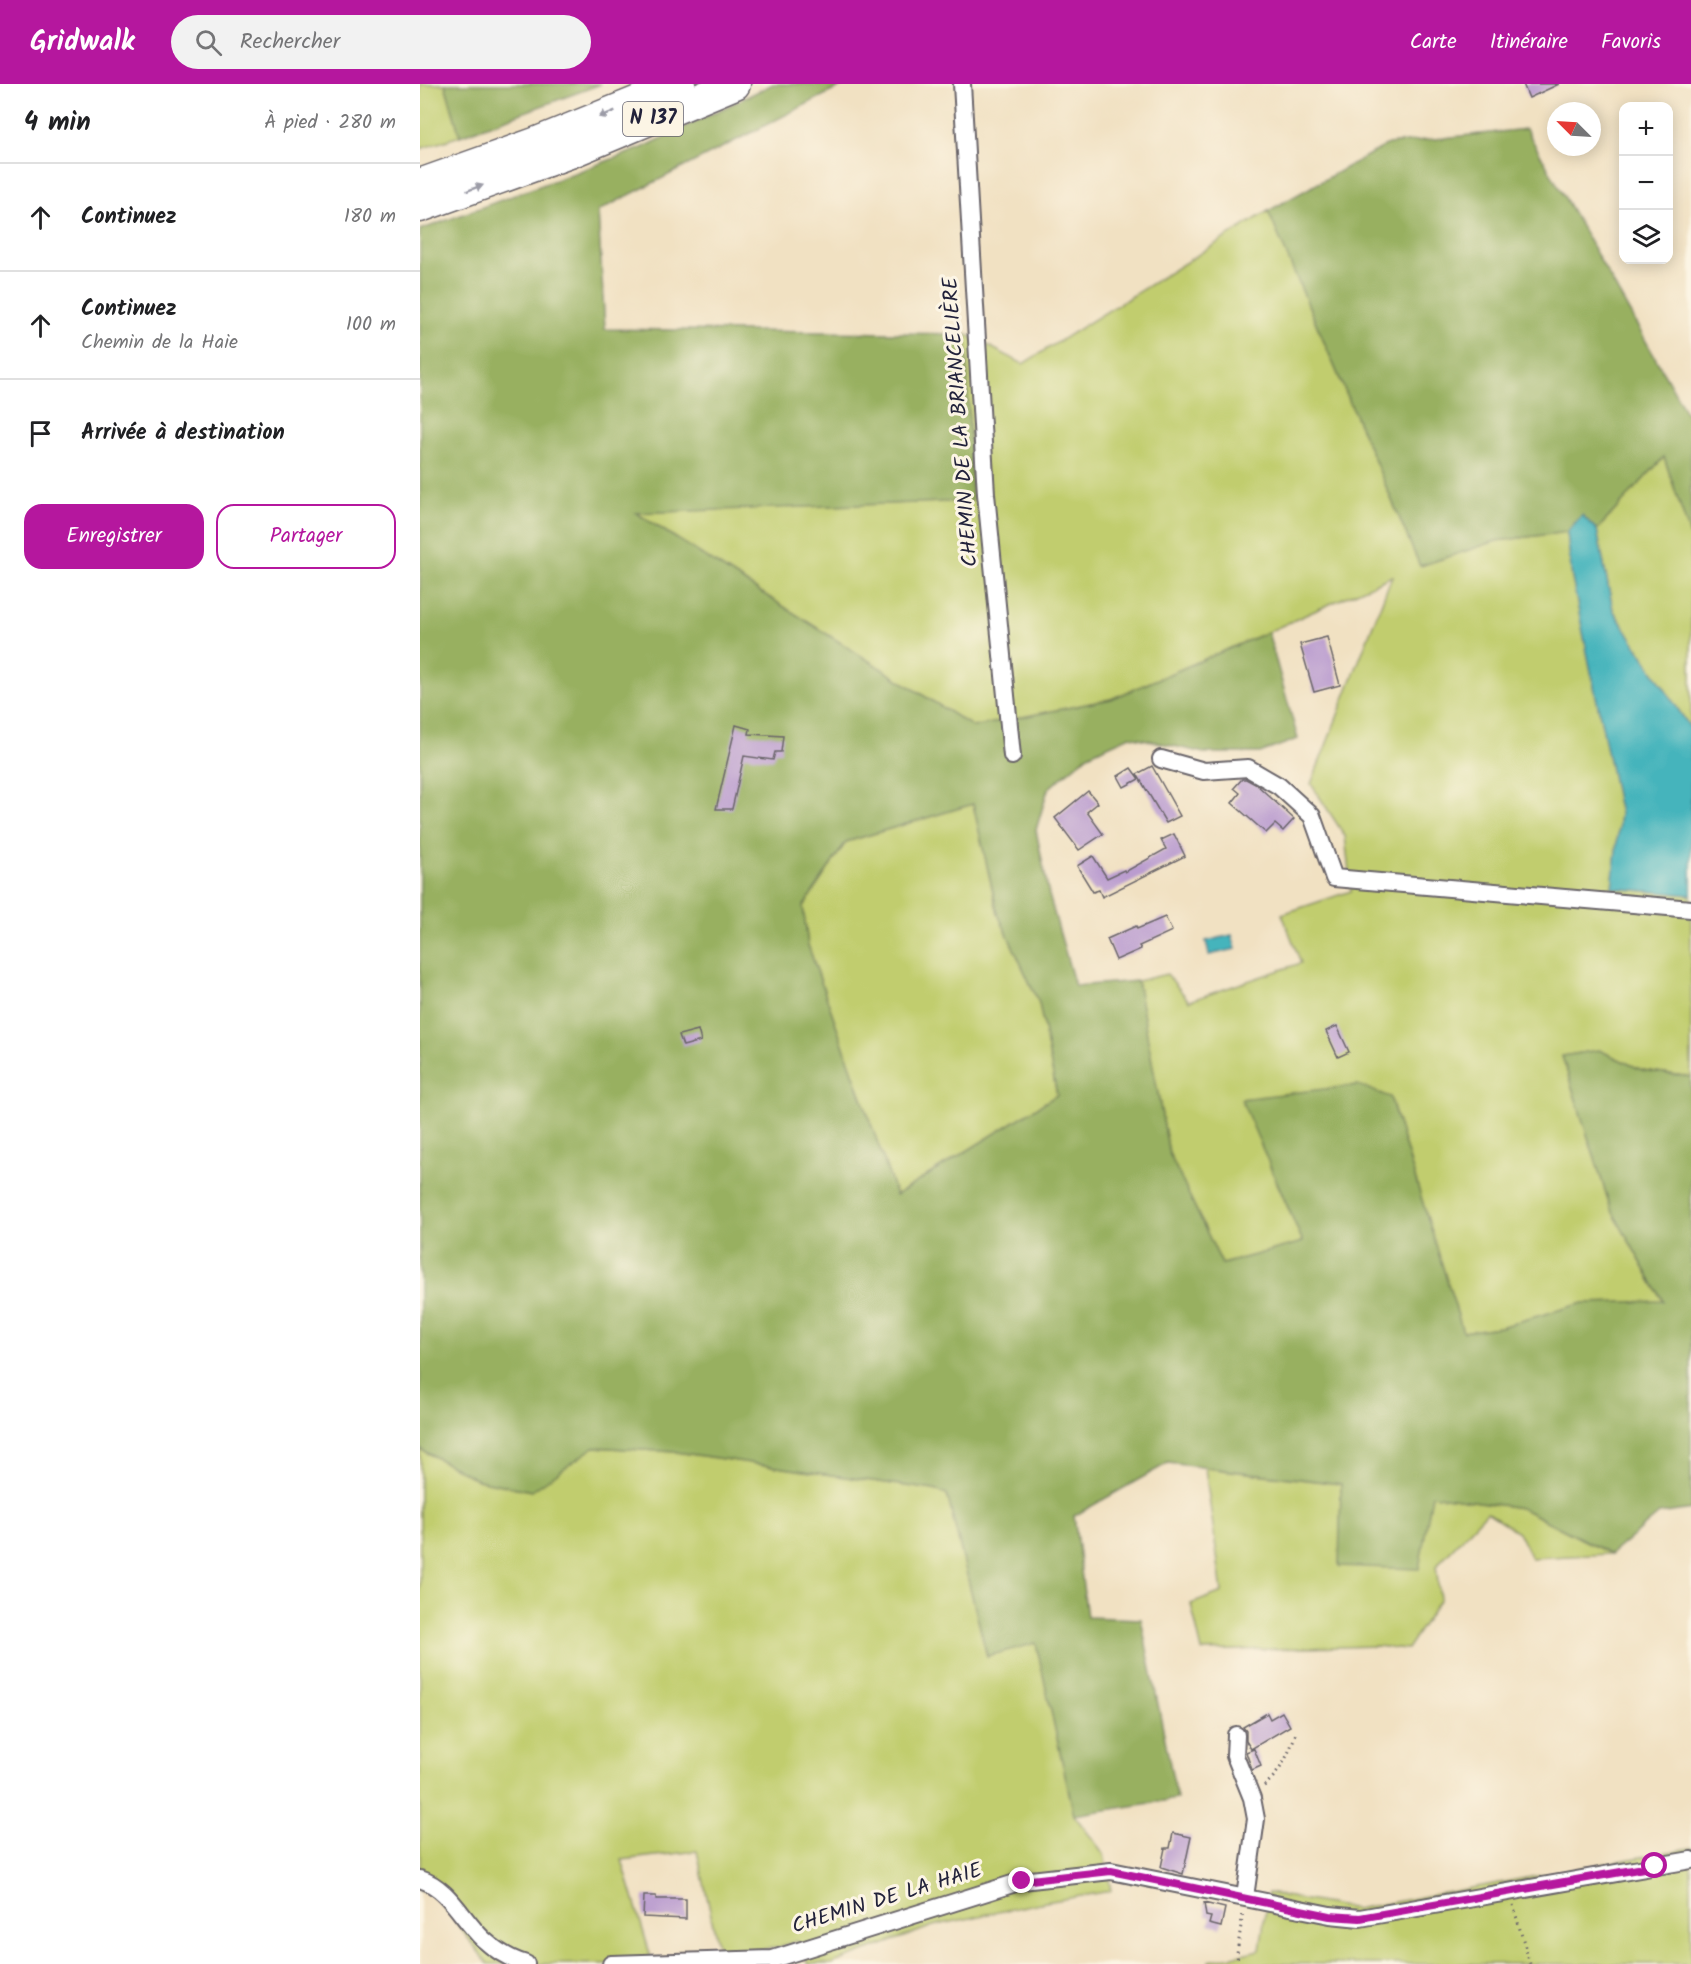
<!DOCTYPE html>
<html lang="fr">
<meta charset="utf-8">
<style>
body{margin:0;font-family:Kalam,sans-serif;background:#f2f2f2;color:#202124}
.controls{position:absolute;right:18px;top:18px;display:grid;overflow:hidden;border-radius:12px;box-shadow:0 3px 15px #0003}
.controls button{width:54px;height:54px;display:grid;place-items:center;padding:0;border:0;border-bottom:2px solid #e0e0e0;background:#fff;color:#202124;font:30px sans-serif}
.compass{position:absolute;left:1127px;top:18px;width:54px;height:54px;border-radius:50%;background:#fff;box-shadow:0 3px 15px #0003;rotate:294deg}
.stop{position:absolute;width:18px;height:18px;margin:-14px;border:4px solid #b5179e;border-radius:50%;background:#fff}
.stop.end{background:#b5179e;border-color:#fff;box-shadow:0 2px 6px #0008}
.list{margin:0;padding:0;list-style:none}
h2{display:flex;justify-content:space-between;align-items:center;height:78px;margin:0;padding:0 24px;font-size:26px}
h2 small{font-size:20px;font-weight:400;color:#757577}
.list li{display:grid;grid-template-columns:39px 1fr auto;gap:18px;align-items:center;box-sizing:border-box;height:108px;padding:0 24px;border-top:2px solid #e0e0e0}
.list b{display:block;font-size:22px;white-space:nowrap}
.list p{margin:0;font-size:20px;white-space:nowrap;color:#757577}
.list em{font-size:20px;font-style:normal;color:#757577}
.actions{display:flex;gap:12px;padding:18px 24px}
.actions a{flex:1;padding:14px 0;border:2px solid #b5179e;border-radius:18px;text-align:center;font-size:21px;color:#b5179e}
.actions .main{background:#b5179e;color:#fff}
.icon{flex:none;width:33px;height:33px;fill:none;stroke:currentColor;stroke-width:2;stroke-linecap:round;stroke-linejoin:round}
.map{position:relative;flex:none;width:1271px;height:1880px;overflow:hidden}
header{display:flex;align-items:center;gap:36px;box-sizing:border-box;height:84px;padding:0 30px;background:#b5179e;color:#fff}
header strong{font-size:28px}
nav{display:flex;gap:33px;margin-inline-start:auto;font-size:21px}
.search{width:420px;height:54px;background:#f2f2f2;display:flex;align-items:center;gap:15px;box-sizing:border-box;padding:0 21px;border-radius:33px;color:#757577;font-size:22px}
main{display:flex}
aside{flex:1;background:#fff}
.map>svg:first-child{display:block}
</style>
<header>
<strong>Gridwalk</strong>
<div class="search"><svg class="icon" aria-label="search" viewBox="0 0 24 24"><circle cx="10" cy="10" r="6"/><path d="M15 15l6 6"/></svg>Rechercher</div>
<nav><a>Carte</a><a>Itinéraire</a><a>Favoris</a></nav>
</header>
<main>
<aside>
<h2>4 min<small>À pied · 280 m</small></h2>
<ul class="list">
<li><svg class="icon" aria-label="ahead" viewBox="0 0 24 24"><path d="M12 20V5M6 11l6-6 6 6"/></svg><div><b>Continuez</b></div><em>180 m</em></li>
<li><svg class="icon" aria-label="ahead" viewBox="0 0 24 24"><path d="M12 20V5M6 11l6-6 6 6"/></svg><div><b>Continuez</b><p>Chemin de la Haie</p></div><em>100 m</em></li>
<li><svg class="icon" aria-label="arrive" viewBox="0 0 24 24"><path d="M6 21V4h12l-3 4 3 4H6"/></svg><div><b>Arrivée à destination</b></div></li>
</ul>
<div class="actions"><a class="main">Enregistrer</a><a>Partager</a></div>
</aside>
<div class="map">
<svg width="1271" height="1880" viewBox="0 0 1271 1880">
<rect width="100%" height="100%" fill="#fcf5e5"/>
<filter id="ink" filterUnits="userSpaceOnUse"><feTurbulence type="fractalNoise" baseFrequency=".0167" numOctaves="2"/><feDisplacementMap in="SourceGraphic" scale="12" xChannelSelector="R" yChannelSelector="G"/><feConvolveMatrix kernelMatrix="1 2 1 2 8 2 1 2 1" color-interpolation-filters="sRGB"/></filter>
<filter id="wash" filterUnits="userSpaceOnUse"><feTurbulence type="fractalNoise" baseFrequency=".008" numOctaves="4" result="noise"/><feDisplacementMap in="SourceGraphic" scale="24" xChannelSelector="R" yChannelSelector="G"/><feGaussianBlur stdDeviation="1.35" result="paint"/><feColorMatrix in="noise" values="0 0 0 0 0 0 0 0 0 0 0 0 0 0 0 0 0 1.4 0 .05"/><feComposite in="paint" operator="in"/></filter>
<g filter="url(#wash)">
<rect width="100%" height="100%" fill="#f1e1c2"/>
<path fill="#c1cd6e" stroke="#727854" stroke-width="1.5" d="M0,0H25L40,52L0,65Z
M848,127L1000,482L1076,457L1147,448L1152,494L1200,730L1192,804L1271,811V993L1222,986L1179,966L1142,972L1191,1125L1243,1218L1163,1219L1080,1243L1043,1248L970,1013L850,1083L883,1158L802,1180L749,1069L717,897L747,890L769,917L881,879L862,830L931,807L925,752L891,700L972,492L848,548L691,615L553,643L215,428L552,417L546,250L603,280Z
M1244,373L1271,454V645L1193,526L1177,446Z
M553,720L578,830L619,919L637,1011L476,1111L388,861L383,823L426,758Z
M174,1363L256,1368L514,1406L527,1410L567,1572L616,1558L654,1731L684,1770L691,1807L620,1819L513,1842L411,1880H388L377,1857L356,1864L299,1868L277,1767L202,1776L233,1880H68L11,1806L0,1807V1365L58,1396L111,1407Z
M785,1384L921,1400L920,1482L1012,1411L1101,1424L1191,1470L1111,1474L1098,1448L1067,1428L1016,1482L1020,1515L987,1565L956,1562L782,1567L771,1520L802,1508Z
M1271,1764V1880H790L789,1877L840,1866L848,1809L936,1825Z"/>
<path fill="#98b061" stroke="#5d694e" stroke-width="1.5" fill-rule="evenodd" d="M25,0H181L40,52Z
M353,0H426L178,127L185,245L546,250L552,417L216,429L553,643L691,615L848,548L878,655L840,669H784L710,652L668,671L628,705L616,746L629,811L655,902L717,897L749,1069L802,1180L883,1158L821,1015L938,1001L970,1013L1043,1248L1080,1243L1163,1219L1243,1217L1191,1125L1142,972L1179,966L1222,986L1271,993V1425L1239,1430L1191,1470L1101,1424L1012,1411L999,1485L919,1482L921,1400L748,1379L654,1432L667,1533L721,1535L757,1715L654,1731L616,1559L567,1572L527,1410L514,1406L256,1368L174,1363L112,1407L58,1396L0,1365V146L222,64ZM553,720L578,830L619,919L637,1011L476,1111L388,861L383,823L426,758Z
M1106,45L1271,337V454L1244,373L1177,446L1162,431L1147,448L1076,457L1000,482L848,127L968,60Z"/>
<path fill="#44b4bc" stroke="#336b7c" stroke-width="1.5" d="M1162,431L1177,446L1193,526L1271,645V811L1192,804L1200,730L1152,494L1147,448Z
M812,851L816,865L789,871L786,857Z"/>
<g id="blocks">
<path fill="#ba9ccf" d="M1103,0H1139L1109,14Z
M907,553L920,601L894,608L880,560Z
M316,641L330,645L329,650L363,652L361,668H355L353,676L324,672L312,725H296Z
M732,682L760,732L746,739L717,690Z
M711,684L719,695L704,703L698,692Z
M822,695H826L837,701L874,735L863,747L855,740L846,749L812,719L820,709L814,704Z
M668,707L678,719L667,728L683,750L659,766L635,734Z
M754,750L765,772L682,813L679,806L673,808L657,782L673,772L687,794L704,786L705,788L746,765L741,756Z
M745,833L752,847L719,862L721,865L696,876L687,855L716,842L717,845Z
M917,942L929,968L918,973L906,947Z
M278,946L281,957L263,962L259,951Z
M862,1628L870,1642L831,1665L826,1657V1647L823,1643L847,1629L850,1635Z
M834,1665L841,1682L832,1686L826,1668Z
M753,1749L771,1753L763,1790L741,1783L745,1764H750Z
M224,1812H236V1815H266V1835L223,1833Z
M784,1819L805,1824L801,1843L789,1840L791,1833L786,1832Z"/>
</g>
</g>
<g filter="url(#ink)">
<use href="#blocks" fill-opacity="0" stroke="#6a656a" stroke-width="1.5"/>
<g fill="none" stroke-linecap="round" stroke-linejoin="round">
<g stroke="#6a656a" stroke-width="20">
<path id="street" d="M542,0L566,410L592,672
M741,675L784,687L828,684L859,702L892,732L914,794L1271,825
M816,1651L815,1672L832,1714L836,1735L825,1813
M0,1795C29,1804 42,1835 63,1855C76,1867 90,1875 106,1880
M191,1880L353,1875L602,1797L691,1787L910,1831L940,1834L1271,1776"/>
</g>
<g stroke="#6a656a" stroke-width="33">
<path id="highway" d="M0,100L115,59L260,0
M0,123L150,69L315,0"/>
</g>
<path stroke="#6a656a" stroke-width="3" stroke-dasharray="1.5 4.5" stroke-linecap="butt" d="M844,1702C862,1687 869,1669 877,1646
M1093,1821L1110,1880
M818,1880L817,1869L823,1828"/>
<use href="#street" stroke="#fff" stroke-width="16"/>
<use href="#highway" stroke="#fff" stroke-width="30"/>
</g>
<defs><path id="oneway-solid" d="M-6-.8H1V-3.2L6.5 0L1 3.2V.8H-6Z" transform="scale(1.5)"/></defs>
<g fill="#9c9ca7">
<use href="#oneway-solid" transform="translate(187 30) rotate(158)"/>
<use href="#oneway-solid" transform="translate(55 104) rotate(-20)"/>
</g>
</g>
<g fill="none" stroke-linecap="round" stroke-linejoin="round" filter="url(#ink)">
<path stroke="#b5179e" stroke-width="8" d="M602,1797L691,1787L910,1832L940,1834L1235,1782"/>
</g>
<g text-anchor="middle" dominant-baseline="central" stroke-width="6" stroke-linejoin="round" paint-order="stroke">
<rect fill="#fcf5e5" stroke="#63616e" stroke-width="1.5" x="203" y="18" width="60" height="34" rx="4.5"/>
<g font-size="20" font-weight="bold" fill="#22223b">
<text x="233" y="35">N 137</text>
</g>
<g font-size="21" fill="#22223b" stroke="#fcf5e5">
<text transform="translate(541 338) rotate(-94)">CHEMIN DE LA BRIANCELIÈRE</text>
<text transform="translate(467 1815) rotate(-17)">CHEMIN DE LA HAIE</text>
</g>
</g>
</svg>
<div class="controls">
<button>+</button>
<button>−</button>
<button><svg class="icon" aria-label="layers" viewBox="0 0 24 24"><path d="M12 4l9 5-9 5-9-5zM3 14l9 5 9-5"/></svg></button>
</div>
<svg class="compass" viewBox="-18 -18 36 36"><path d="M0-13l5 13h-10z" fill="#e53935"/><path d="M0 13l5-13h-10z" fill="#757577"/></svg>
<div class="stop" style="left:1235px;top:1782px"></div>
<div class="stop end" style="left:602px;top:1797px"></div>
</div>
</main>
